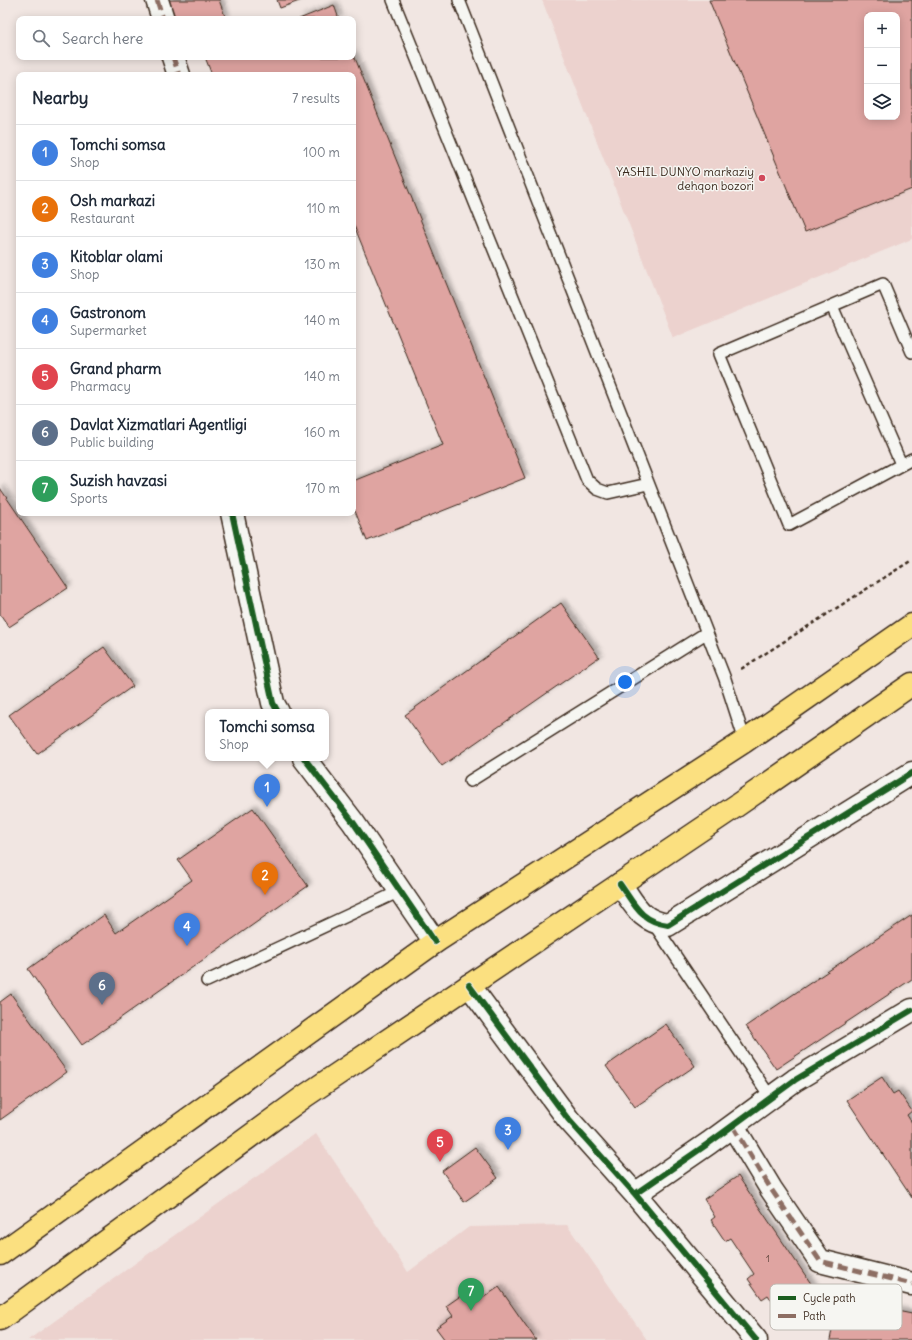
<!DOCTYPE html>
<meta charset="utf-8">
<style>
body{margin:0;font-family:Delius,sans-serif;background:#f2f2f3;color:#1f2937}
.controls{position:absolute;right:12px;top:12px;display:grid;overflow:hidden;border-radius:8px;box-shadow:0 2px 10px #0003}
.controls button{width:36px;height:36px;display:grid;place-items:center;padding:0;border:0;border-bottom:1px solid #e0e1e3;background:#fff;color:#1f2937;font:20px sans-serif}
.you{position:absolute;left:625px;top:682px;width:14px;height:14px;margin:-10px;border:3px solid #fff;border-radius:50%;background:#1a73e8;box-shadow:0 0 0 6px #1a73e833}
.badge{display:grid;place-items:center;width:26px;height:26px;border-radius:50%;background:#d1495b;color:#fff;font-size:13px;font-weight:700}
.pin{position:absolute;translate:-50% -33px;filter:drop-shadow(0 1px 2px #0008)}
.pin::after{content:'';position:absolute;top:21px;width:14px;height:12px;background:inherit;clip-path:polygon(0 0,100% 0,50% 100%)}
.popup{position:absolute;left:205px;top:709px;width:124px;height:52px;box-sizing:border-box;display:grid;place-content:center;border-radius:8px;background:#fff;filter:drop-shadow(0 1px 3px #0005);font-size:13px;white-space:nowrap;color:#747a83}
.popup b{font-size:15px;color:#1f2937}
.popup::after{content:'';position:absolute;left:50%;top:100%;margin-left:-8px;border:8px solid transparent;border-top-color:#fff}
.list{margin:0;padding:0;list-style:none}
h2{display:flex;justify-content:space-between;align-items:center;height:52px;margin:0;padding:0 16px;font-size:17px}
h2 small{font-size:13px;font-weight:400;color:#747a83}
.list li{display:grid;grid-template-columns:26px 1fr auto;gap:12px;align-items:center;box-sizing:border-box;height:56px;padding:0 16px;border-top:1px solid #e0e1e3}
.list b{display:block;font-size:15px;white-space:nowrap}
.list p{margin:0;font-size:13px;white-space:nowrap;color:#747a83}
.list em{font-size:13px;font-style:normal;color:#747a83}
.icon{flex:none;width:22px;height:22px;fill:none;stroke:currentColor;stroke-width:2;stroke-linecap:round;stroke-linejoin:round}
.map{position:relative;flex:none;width:912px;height:1340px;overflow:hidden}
.search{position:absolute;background:#fff;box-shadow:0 2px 10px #0003;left:16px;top:16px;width:340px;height:44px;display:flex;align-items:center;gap:10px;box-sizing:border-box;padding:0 14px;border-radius:8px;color:#747a83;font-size:15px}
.panel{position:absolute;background:#fff;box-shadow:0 2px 10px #0003;left:16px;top:72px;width:340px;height:444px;border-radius:8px}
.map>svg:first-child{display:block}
</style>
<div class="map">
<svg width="912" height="1340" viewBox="0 0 912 1340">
<defs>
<filter id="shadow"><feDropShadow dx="3.5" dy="-3.5" stdDeviation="2" flood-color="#0004"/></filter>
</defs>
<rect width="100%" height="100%" fill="#f1e6e2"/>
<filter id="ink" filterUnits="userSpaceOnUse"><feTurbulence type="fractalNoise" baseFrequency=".025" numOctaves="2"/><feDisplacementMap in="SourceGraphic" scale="8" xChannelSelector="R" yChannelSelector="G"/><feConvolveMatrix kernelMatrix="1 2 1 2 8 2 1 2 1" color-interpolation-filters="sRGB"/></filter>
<g filter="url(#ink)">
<path fill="#ecd2ce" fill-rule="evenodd" d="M542,0H912V239L673,338ZM867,15H897V117H867Z
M316,1134L408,1272L469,1227L567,1225L647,1340H28Z"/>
<path fill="#dfa4a1" stroke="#3b2a1e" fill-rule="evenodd" filter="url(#shadow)" d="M169,0H219L226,19H175Z
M277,0H302L280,8Z
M709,0H912V189L805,232ZM867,15H897V117H867Z
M334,5L339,19H299Z
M353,53L525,478L367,541L353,506V481L443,445L353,223V75H212L205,57H353Z
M0,488L68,588L9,627L0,614Z
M561,603L599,657L442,766L405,715Z
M104,647L133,686L37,754L9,715Z
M253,808L308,886L82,1045L28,969L104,915L116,933L192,880L178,860Z
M912,915V979L776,1069L746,1026Z
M11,994L67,1072L0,1120V1002Z
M666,1024L695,1066L635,1107L606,1066Z
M882,1077L893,1094L898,1091L912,1111L907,1115L912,1123V1198L847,1100Z
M475,1147L498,1178L464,1202L442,1171Z
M738,1176L816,1291L781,1314L768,1295L762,1299L748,1279L754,1274L730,1238L725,1241L711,1220L715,1217L704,1199Z
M499,1287L536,1340H445L436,1328L453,1316L446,1306L472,1288L480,1300Z
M838,1299L912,1314V1340H830Z"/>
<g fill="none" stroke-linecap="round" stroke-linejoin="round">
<g stroke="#3b2a1e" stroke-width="14">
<path id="service" d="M393,0L587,480L597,489L608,493L648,484
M459,0L725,679L745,741
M832,306L901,464
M912,352L883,284L719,354L789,525L912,459
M470,781L706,633
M654,924L771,1098
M207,981L400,891"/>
</g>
<g stroke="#3b2a1e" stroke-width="25">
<path id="minor" d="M157,0L163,19
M173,57L179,75
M232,513L273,703L278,712
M304,758L353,822L435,942
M620,884C635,905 640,921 668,925L912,773
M469,985L568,1119L635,1194L756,1340
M733,1126L771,1189L820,1261L912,1284
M635,1194L709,1143L795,1080L912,1010"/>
</g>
<g stroke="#3b2a1e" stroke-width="25">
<path id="primary" d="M0,1254L435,942L745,741L912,625
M0,1319L305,1096L736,806L912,684"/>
</g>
<path stroke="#3b2a1e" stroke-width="2.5" stroke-dasharray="4 3" stroke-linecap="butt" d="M741,669L912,560"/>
<use href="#service" stroke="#f6f6f2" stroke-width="11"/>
<use href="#minor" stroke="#f6f6f2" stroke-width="22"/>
<use href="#primary" stroke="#fbe080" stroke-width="22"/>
<path stroke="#8d6e63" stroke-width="5" stroke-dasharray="10 5" stroke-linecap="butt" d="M157,0L163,19
M173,57L179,75
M733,1126L771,1189L820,1261L912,1284"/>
<g stroke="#f6f6f2" stroke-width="8">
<path id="cycleway" d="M232,513L273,703L278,712
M304,758L353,822L435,942
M620,884C635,905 640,921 668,925L912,773
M469,985L568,1119L635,1194L756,1340
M635,1194L709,1143L795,1080L912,1010"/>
</g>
<use href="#cycleway" stroke="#1b5e20" stroke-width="6"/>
</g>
</g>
<circle fill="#d1495b" stroke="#f6f6f2" stroke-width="1.5" cx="762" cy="178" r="4"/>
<g text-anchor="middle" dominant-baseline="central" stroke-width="3" stroke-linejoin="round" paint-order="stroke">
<g font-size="10" fill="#64483f">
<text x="768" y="1258">1</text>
</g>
<g font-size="12" fill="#3b2a1e" stroke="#f6f6f2" text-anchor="end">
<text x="754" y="171">YASHIL DUNYO markaziy<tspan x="754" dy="14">dehqon bozori</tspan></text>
</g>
</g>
<rect x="770" y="1284" width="132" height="46" rx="6" fill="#f6f6f2" stroke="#beb9b2" stroke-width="1"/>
<rect x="778" y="1296" width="18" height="4" fill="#1b5e20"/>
<rect x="778" y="1314" width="18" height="4" fill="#8d6e63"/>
<g font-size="11" fill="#3b2a1e">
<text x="803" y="1302">Cycle path</text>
<text x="803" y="1320">Path</text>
</g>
</svg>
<div class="controls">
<button>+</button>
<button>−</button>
<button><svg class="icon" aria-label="layers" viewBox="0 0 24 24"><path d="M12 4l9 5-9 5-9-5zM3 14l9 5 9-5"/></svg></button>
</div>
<div class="you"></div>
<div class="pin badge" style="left:267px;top:807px;background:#3f7fe0">1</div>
<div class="popup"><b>Tomchi somsa</b>Shop</div>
<div class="pin badge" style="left:265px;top:895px;background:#e8710a">2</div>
<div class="pin badge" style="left:508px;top:1150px;background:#3f7fe0">3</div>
<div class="pin badge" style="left:187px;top:946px;background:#3f7fe0">4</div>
<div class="pin badge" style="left:440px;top:1162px;background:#e0444e">5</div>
<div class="pin badge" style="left:102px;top:1005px;background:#5c6f8a">6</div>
<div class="pin badge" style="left:471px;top:1311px;background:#2e9e5b">7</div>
<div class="search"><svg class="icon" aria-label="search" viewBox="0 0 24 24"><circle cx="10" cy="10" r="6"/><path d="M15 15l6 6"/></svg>Search here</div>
<section class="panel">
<h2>Nearby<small>7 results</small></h2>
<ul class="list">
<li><span class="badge" style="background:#3f7fe0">1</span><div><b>Tomchi somsa</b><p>Shop</p></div><em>100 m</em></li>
<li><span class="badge" style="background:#e8710a">2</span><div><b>Osh markazi</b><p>Restaurant</p></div><em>110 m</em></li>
<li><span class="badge" style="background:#3f7fe0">3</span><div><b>Kitoblar olami</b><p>Shop</p></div><em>130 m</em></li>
<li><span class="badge" style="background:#3f7fe0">4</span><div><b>Gastronom</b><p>Supermarket</p></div><em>140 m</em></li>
<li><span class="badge" style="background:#e0444e">5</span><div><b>Grand pharm</b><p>Pharmacy</p></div><em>140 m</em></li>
<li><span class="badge" style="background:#5c6f8a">6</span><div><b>Davlat Xizmatlari Agentligi</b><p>Public building</p></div><em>160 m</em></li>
<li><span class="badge" style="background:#2e9e5b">7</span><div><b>Suzish havzasi</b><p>Sports</p></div><em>170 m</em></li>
</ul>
</section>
</div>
